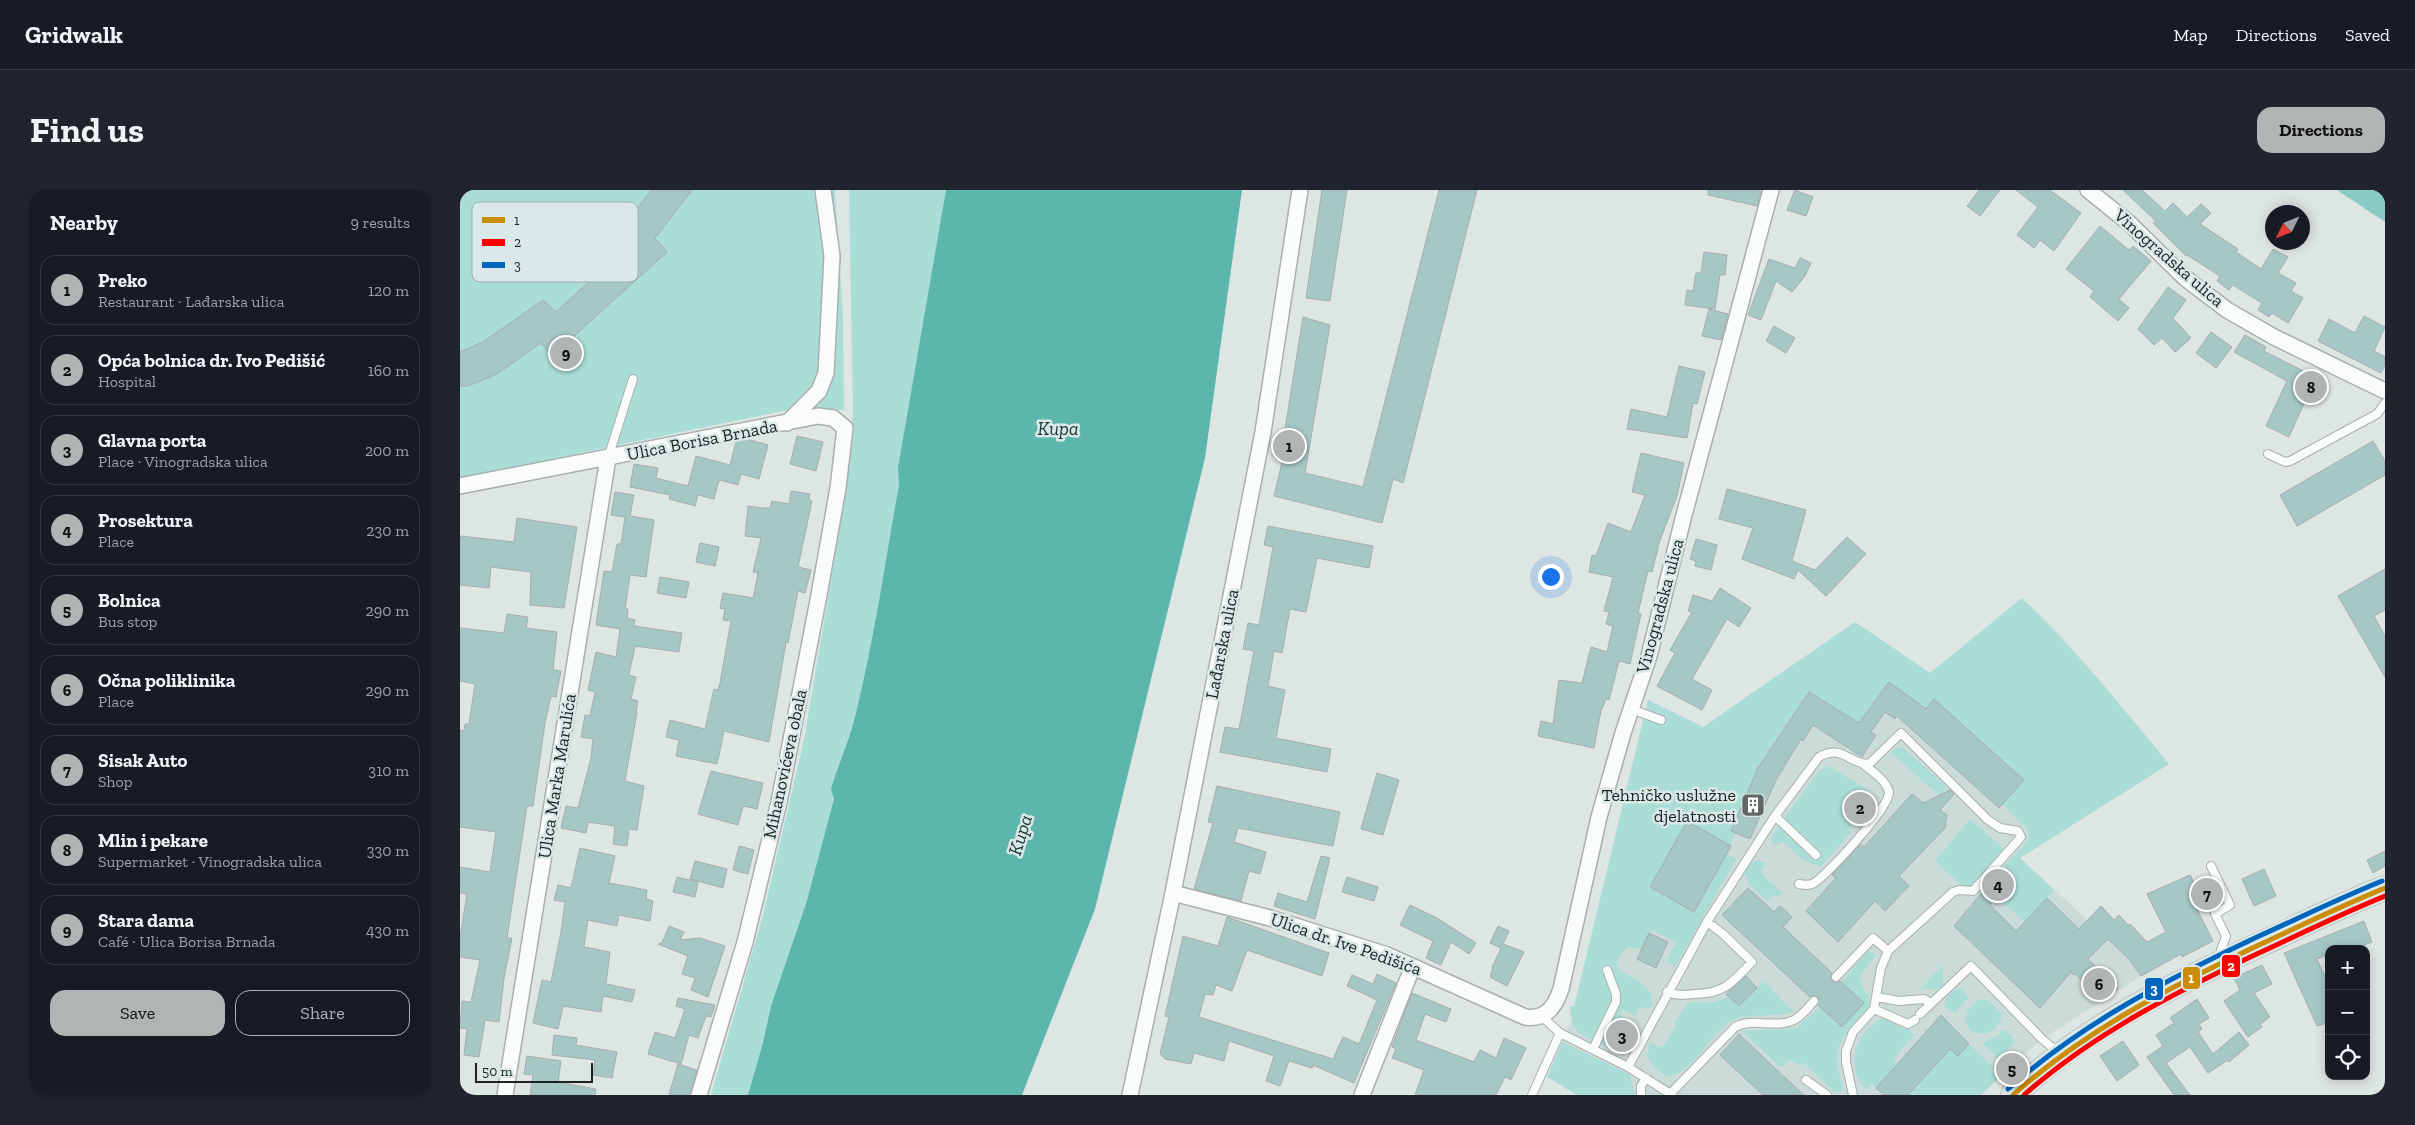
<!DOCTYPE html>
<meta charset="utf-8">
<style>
body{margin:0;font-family:"Zilla Slab",serif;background:#20242c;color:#f1f3f6}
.controls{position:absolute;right:15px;bottom:15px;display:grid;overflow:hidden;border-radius:10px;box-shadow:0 2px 12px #0003}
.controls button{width:45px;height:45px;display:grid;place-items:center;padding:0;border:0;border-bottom:1px solid #363941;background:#171b24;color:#f1f3f6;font:25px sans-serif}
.compass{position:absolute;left:1805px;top:15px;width:45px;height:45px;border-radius:50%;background:#171b24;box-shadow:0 2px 12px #0003;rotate:227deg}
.scale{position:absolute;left:15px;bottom:12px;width:118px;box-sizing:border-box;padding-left:5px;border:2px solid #1d2221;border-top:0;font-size:14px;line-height:18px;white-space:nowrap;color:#1d2221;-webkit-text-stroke:4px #dae9e7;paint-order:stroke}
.you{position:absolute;left:1090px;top:386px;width:18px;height:18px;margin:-12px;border:4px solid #fff;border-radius:50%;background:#1a73e8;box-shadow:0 0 0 8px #1a73e833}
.badge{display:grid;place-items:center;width:32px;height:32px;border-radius:50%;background:#b0b4b5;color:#111;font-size:16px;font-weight:700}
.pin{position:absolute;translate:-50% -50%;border:2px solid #fff;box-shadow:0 1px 5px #0006}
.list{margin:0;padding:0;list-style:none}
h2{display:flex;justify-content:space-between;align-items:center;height:65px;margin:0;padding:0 20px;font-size:21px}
h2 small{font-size:16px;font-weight:400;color:#9ea1a6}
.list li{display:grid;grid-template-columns:32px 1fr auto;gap:15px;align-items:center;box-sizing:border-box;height:70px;margin:0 10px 10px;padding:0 10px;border:1px solid #363941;border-radius:15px}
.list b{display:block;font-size:19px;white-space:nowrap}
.list p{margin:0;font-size:16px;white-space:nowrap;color:#9ea1a6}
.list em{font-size:16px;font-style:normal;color:#9ea1a6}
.actions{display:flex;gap:10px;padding:15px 20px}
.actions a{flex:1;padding:11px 0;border:1px solid #b0b4b5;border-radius:15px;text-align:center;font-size:18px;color:#b0b4b5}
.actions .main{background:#b0b4b5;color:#111}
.icon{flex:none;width:28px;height:28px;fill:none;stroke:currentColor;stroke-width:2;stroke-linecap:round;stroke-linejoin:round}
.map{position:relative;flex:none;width:1925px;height:905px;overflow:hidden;border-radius:15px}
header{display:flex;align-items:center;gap:30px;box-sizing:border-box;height:70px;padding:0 25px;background:#171b24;border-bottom:1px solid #363941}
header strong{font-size:24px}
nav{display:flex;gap:28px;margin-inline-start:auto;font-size:18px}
.intro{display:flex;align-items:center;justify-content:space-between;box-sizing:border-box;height:120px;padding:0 30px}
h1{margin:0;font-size:35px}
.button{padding:12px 22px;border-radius:15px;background:#b0b4b5;color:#111;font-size:18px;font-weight:700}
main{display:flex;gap:30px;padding:0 30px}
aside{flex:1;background:#171b24;border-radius:15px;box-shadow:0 2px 12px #0003}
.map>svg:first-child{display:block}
</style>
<header>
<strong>Gridwalk</strong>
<nav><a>Map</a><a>Directions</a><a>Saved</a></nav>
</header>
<div class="intro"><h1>Find us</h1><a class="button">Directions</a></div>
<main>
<aside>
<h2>Nearby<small>9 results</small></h2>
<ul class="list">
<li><span class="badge">1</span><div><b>Preko</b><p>Restaurant · Lađarska ulica</p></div><em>120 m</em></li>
<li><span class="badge">2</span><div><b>Opća bolnica dr. Ivo Pedišić</b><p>Hospital</p></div><em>160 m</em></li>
<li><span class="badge">3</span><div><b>Glavna porta</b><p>Place · Vinogradska ulica</p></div><em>200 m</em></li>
<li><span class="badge">4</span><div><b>Prosektura</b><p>Place</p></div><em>230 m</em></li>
<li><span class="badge">5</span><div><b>Bolnica</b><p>Bus stop</p></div><em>290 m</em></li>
<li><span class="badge">6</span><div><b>Očna poliklinika</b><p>Place</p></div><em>290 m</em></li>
<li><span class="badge">7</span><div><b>Sisak Auto</b><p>Shop</p></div><em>310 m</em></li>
<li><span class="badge">8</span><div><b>Mlin i pekare</b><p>Supermarket · Vinogradska ulica</p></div><em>330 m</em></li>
<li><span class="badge">9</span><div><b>Stara dama</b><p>Café · Ulica Borisa Brnada</p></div><em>430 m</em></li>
</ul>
<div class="actions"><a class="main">Save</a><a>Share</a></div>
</aside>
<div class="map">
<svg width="1925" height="905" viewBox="0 0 1925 905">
<rect width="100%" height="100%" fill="#dee6e4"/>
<path fill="#cbdbd8" d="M1562,408L1599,444L1637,487L1709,574L1560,668L1668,768L1681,786L1582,849L1521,905H1117L1087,887L1111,831L1188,510L1243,537L1395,432L1470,483Z"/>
<path fill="#abddd7" d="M0,0H375L383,127L384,220L323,221L0,288Z
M389,0H602L421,905H251L303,725L344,550L375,366L393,224Z
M1562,408C1616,460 1662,517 1709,574L1560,668L1594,700L1565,732L1537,707L1556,688L1544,676L1566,653L1569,646L1567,638L1542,614L1474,510L1464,521L1429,492L1399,533L1349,502L1298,578L1271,641L1276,643L1266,664L1276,669L1215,777L1206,772L1216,752L1192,740L1181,759L1168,757L1157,769L1158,779L1178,791L1191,803L1192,816L1187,819L1180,817L1175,826L1163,820L1160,825L1165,828L1162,829L1152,848L1144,855C1120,843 1112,845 1110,816L1114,817L1188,510L1243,537L1395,432L1470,483Z
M1442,557L1484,594L1486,598L1480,606L1430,562L1437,558Z
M1368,576L1407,599L1415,610L1414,616L1411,614L1389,639L1391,643L1360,677L1345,671L1322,651L1315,656L1311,651L1313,644L1358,582Z
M1510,629L1546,661L1509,698L1503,697L1475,671Z
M1298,670L1305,673L1301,683L1322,703L1318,707L1313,705L1307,711L1289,694L1284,681L1291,673Z
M1407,762H1413L1416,765L1399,787L1405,803H1409V817C1383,849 1369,852 1383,898L1381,901L1375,902L1343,872L1340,875L1330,869L1321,878L1282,841L1337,838L1360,816L1382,837L1404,813L1382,792Z
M1483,775V798L1460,800Z
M1285,785L1297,798L1305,792L1334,822C1318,827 1281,824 1272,830C1248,846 1238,878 1209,887L1195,879L1187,865L1190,852L1202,858L1216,836L1214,834L1228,813L1255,812L1268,807L1266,804Z
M1498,798L1503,799L1508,808L1495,823L1485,816C1485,806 1491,803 1498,798Z
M1518,810H1528L1542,824C1540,840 1526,847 1512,842L1505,832L1508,819Z
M1423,828C1433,829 1438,839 1448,839L1454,845L1433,869L1438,875L1416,898L1412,893L1406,900C1384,876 1396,842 1423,828Z
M1542,840L1546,841L1556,851L1538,869L1522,853L1536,847Z
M1102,852L1170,885L1175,905H1117L1087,887Z
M1509,854L1534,878L1531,881L1538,889L1521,905H1451L1445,898C1466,888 1476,876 1486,855L1498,866Z"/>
<path fill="#89ccc6" d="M1877,0H1925V32Z"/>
<path fill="#5cb6ae" d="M486,0H782L745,268L635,719L562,905H288L303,853L311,816L346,714L374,609L371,599C378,575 389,552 395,527C414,451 425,373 439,295L438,278Z"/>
<path fill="#a6c8c5" stroke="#a7adac" d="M191,0H232L195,48L207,62L92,166L81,153L37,184L8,196H0V162L23,152L83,110L96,122L159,64L148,53L164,37Z
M862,0H887L870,111L846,108Z
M979,0H1017L943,293L933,289L922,333L814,306L824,264H821L843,127L870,135L845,283L903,297Z
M1248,0H1295L1301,1L1297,16L1248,5Z
M1335,0L1353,7L1346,26L1327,20Z
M1519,0H1540L1520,26L1507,16Z
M1556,0H1590L1621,23L1594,61L1580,50L1574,58L1557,45L1578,17Z
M1663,0H1682L1705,21L1713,13L1727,27L1741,14L1751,23L1740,34L1778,59L1776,62L1801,79L1813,59L1828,67L1818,83L1836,93L1831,101L1843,108L1828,133L1812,123L1809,127L1798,120L1802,113L1773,95L1769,100L1757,91L1760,86L1727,65L1726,66L1693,33L1696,31Z
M1640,36L1669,60L1673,56L1691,71L1659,109L1669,118L1658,131L1630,107L1634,101L1606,79Z
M1244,62L1267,65L1265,85H1260L1255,119L1225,115L1227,100L1233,101L1236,83H1241Z
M1340,68L1351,73L1345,86L1332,102L1316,91L1301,130L1288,125L1309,69L1335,78Z
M1708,97L1726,110L1713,128L1731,148L1715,162L1702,148L1694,155L1678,139Z
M1249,119L1268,124L1261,150L1242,146Z
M1904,126L1925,137L1914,161L1925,167V175L1921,183L1858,151L1869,129L1895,143Z
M1314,136L1335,148L1326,163L1306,151Z
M1751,142L1772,157L1756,178L1736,163Z
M1785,145L1806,157L1804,161L1859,189L1849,210L1846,209L1829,247L1806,236L1827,191L1774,162Z
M1219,176L1245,182L1237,214L1233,213L1227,248L1167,239L1171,219L1207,227Z
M337,246L363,252L356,281L330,274Z
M287,249L308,255L299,289L281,284L278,295L259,290L254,309L238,305L235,316L209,309L210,305L170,297L174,274L198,278L196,288L228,296L236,266L270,275L276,252Z
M1913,251L1925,271V285L1837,336L1820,305Z
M1181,263L1224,273L1217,306L1200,350L1192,382L1188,381L1178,423L1181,424L1170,474L1159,471L1149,510L1146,509L1141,521L1134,558L1078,546L1081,531L1093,534L1099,490L1122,493L1131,457L1147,462L1153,436L1146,434L1149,422L1144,421L1153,387L1129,382L1132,365L1136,366L1148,333L1171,342L1185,305L1172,302Z
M1267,299L1346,320L1332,371L1355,380L1387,347L1406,364L1366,406L1338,380L1334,389L1282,369L1293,338L1259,329Z
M331,301L350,304L349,310L352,311L338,377L351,380L345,403L338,401L328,453L326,452L309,552L264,541L257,574L216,566L219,550L206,547L210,530L245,539L254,499L258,500L260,493L271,431L263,430L265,419L260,418L263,403L293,408L298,383L293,382L301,348L285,346L288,316L303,318H310L312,311L329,314Z
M155,302L174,305L170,326L194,330L186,387L170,385L165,419H168L167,428L175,430L174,436L222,443L219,462L175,456L169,485L176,487L171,509L178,511L176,522H177L165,591L184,596L177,640L169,639L167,656L153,654L155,636L128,632L126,643L101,638L106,616L118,618L131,568L133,549L121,547L125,525L130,526L135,502L128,500L136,462L156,467L160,439L136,435L144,381L152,382L157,354H161L165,327L151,325Z
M57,328L117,337L104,418L70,415L71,382L31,377L29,398L0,395V346L54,352Z
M808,336L913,356L909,378L857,368L846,422L830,419L822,463L814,461L808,496L825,500L816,548L871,559L867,582L760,562L765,537L779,539L794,461L783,459L788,433L799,435L813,357L804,355Z
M1236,349L1257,355L1251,380L1235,376L1236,371L1230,369Z
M240,353L259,357L255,376L236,372Z
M1925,379V420L1914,426L1925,446V487L1878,406Z
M200,387L229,392L226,408L197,403Z
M1260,398L1291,418L1279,437L1267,429L1232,489L1252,500L1242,520L1197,496L1215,463L1210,460L1232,422L1228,421L1233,405L1252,411Z
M47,424L68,427L66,438L97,442L93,480L101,481L96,507L91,506L85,533L73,616H67L47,748H52L44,788L39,832L25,830L19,867L4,865L7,839L0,838L2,811L11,812L20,770L0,767V747L7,704L0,703V677L30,682L36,642L0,637V540L4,541L5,534H9L15,494L0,491V438L44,443Z
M1429,492L1466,519L1474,509L1564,590L1539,618L1437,526L1435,529L1425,522L1411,542L1416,545L1402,567L1353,535L1343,551L1341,549L1316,590L1290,649L1271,641L1298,578L1349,502L1399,533Z
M251,581L303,593L297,619L283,616L278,635L238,624Z
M917,583L939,590L923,645L901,639Z
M757,596L880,622L873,656L778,638L774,652L806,662L800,684L789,681L781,711L734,699L753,633L748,632Z
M1490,600L1494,604L1480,620L1487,625L1485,638L1439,686L1449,696L1425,721L1415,711L1378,752L1346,721L1376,688L1372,685L1401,654L1404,657L1452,604L1463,613Z
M1227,631L1271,656L1234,722L1190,697Z
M279,656L294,660L288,684L273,680Z
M120,658L155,666L149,693L187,700L186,709L193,711L190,731L159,725L157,736L128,730L124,757L150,762L146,794L175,800L172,812L143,806L141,822L103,816L98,839L73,833L82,790L91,792L101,742L105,712L94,710L98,695L111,698Z
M1925,661V676L1913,683L1907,670Z
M861,666L870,668L855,729L814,716L818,703L847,712Z
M235,671L267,679L263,698L230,689Z
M1804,679L1816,706L1794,716L1782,689Z
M1539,682L1550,694L1530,715L1556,741L1587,708L1619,739L1641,716L1654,730L1659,725L1668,735L1670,734L1687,752L1706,742L1687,704L1730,685L1737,698L1747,694L1755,710L1737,719L1753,751L1722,767L1721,764L1681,786L1668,768L1648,749L1628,769L1658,799L1639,811L1615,783L1614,785L1611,782L1580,818L1494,736Z
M217,687L238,692L235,707L213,702Z
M887,687L918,697L914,711L882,702Z
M1288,698L1314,722L1320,716L1332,727L1323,737L1372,783L1371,788L1373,791H1380L1404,813L1382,837L1358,815V807L1355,805L1350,807L1262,725Z
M950,715L977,728L1016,753L1009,764L991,752L981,775L966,768L973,751L940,735Z
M767,727L869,763L862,786L787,760L772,801L756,795L753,805L745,804L739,827L873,869L883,847L899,854L917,810L887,796L892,785L913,794L917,784L936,793L894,893L853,875L852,878L829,871L820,896L806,891L814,866L769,851L764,871L734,863L731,874L705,869L700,864L709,827L705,826L723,746L758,756Z
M1904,731L1912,752L1893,759H1869V764L1857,769L1869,796V832L1857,836L1824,763Z
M209,736L224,742L220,750L240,748L265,756L248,807L231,800L235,788L222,784L228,766L198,754L202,753Z
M1038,736L1049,741L1043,754L1064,762L1047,796L1030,787L1033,778L1032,777L1041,758L1030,753Z
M1189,743L1208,752L1196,778L1177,769Z
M1802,775L1812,794L1794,803L1810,827L1800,834L1802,837L1788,847L1764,811L1780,800L1774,788Z
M1286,786L1297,798L1279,816L1266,804Z
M952,803L991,819L986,832L965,824L956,850L1014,872L1020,860L1036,868L1044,848L1066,858L1051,890L1045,887L1036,905H955L964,880L932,868L936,859L932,857Z
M218,808L255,815L251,827L246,826L238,848L229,845L221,874L188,864L195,842L215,848L225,819L216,816Z
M1737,809L1749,828L1739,834L1742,839L1738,842L1753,864L1779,842L1789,855L1769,872L1768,870L1748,883L1730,857L1706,873L1730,905H1714L1687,867L1703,856L1696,845L1714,833L1710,828Z
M1481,825L1509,854L1498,866L1490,859L1448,905H1424L1416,898Z
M1162,829L1175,835L1162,862L1148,856Z
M1279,844L1319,882L1344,905H1303L1260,865Z
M94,845L117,848L116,855L157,862L152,888L133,885L135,870L92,865Z
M1663,851L1679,875L1657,891L1640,866Z
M67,866L101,871L98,892L136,899L135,905H70L73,885L64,884Z
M218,874L237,880L230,905H209Z"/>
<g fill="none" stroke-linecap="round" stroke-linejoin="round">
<g stroke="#a9afae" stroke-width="10">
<path id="service" d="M1808,264L1825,272L1830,271L1917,224L1925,213
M148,268L173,189
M1171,519L1201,530
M1315,626L1356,665
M1751,676L1770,715L1755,724L1766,746L1761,760L1765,769
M1339,694C1345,695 1349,696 1354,693C1368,684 1431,616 1429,602C1426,590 1412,581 1403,574
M1376,787L1413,748L1428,761
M1207,802C1217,806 1225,805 1235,804C1266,803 1271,793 1292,772L1262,743L1247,732
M1417,807L1439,811L1464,809L1471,813
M1414,819L1448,834L1455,830
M1460,824L1511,776L1582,849L1599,863
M1081,826L1100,843L1168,877L1212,905
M1133,859L1156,812V804L1147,780
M1168,877L1247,732L1315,626L1359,567C1383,554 1388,574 1409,574L1441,543L1527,629L1540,638L1558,641L1561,647L1513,701L1499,700L1493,702L1428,761L1421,778L1414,819L1393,842L1386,861V872L1393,905
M1346,890L1367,905
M1210,904L1275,837C1292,827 1315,839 1334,830C1342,826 1348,818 1354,811
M1072,905L1100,843
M1181,905V896L1186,888"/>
</g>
<g stroke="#a9afae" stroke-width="18">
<path id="minor" d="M1628,0L1669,33L1725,88L1767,120L1814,147L1925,201
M327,233L359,201L366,183L372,66L363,0
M0,296L358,226L373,228L385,238L378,298L359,405L319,612L285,752L239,905
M713,703L810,728L927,765L1065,827C1086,830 1095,817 1101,799L1139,627L1163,543L1189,466L1223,329L1311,0
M45,905L148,268
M670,905L713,703L803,242L840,0
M902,905L949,786"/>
</g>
<g stroke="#bdc2c1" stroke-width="26">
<path id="primary" d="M1553,905C1624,837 1713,795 1801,754C1842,735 1883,714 1925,698"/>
</g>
<use href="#service" stroke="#fafbfb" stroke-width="8"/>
<use href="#minor" stroke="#fafbfb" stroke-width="15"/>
<use href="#primary" stroke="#dbe3e2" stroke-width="24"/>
<g stroke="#dae9e7" stroke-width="9">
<path id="bus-1" d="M1553,905C1627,839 1712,796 1801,754C1842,735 1883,715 1925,698"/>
</g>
<g stroke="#dae9e7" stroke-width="9">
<path id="bus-2" d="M1564,905C1634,843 1716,802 1801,762C1842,743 1883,723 1925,706"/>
</g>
<g stroke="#dae9e7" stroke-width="9">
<path id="bus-3" d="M1548,899C1622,833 1708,789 1797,747C1839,728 1880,708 1922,691"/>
</g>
<use href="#bus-1" stroke="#cb8c07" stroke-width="5"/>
<use href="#bus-2" stroke="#f00" stroke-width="5"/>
<use href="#bus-3" stroke="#0065bd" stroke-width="5"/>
</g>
<defs>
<g id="building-square" transform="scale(1.25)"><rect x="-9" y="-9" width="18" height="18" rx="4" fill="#616765" stroke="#dae9e7"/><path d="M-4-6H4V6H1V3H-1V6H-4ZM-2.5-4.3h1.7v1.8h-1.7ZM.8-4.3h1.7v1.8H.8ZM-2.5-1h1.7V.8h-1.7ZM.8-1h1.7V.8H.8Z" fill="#fff"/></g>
</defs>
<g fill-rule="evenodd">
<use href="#building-square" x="1293" y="615"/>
</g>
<g text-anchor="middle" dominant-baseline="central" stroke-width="5" stroke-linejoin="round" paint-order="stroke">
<g font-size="18" fill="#1d2221" stroke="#dae9e7">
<text transform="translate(1709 68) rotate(41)">Vinogradska ulica</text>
<text transform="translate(242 250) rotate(-11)">Ulica Borisa Brnada</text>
<text transform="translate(1200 416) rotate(-75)">Vinogradska ulica</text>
<text transform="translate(762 454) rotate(-79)">Lađarska ulica</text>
<text transform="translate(325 574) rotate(-78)">Mihanovićeva obala</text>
<text transform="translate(97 586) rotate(-81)">Ulica Marka Marulića</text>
<text transform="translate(886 754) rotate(19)">Ulica dr. Ive Pedišića</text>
</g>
<g font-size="18" fill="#1d2221" stroke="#dae9e7" text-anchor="end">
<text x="1276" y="605">Tehničko uslužne<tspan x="1276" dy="21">djelatnosti</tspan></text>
</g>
<g font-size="19" font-style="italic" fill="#1c3633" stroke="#dae9e7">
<text x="598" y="238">Kupa</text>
<text transform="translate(560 645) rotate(-73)">Kupa</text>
</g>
</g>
<rect x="12" y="12" width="166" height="80" rx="8" fill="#dae9e7" stroke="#a1adac" stroke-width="1"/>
<rect x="22" y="27" width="23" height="6" fill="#cb8c07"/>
<rect x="22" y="49" width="23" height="7" fill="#f00"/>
<rect x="22" y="72" width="23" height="6" fill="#0065bd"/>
<g font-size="14" fill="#1d2221">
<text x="54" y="35">1</text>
<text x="54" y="57">2</text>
<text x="54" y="80">3</text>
</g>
<g stroke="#dae9e7" stroke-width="2">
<rect x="1761" y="764" width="20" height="24" rx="5" fill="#f00"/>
<rect x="1722" y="776" width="19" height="24" rx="5" fill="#cb8c07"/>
<rect x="1684" y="787" width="20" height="24" rx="5" fill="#0065bd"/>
</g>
<g font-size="14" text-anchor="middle" font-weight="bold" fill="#fff">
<text x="1771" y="781">2</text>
<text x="1731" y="793">1</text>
<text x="1694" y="804">3</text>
</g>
</svg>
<div class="controls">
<button>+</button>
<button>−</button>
<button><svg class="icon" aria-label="locate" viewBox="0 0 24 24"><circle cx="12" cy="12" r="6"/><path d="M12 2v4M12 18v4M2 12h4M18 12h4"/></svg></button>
</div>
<svg class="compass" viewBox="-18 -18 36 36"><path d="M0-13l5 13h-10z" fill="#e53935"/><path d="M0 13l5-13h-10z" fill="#9ea1a6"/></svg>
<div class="scale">50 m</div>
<div class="you"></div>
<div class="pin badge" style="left:829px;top:256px">1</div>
<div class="pin badge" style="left:1400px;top:618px">2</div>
<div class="pin badge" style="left:1162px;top:846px">3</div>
<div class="pin badge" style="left:1538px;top:695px">4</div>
<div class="pin badge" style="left:1552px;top:879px">5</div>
<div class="pin badge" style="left:1639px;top:794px">6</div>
<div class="pin badge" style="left:1747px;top:704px">7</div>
<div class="pin badge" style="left:1851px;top:197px">8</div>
<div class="pin badge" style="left:106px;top:163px">9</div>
</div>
</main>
